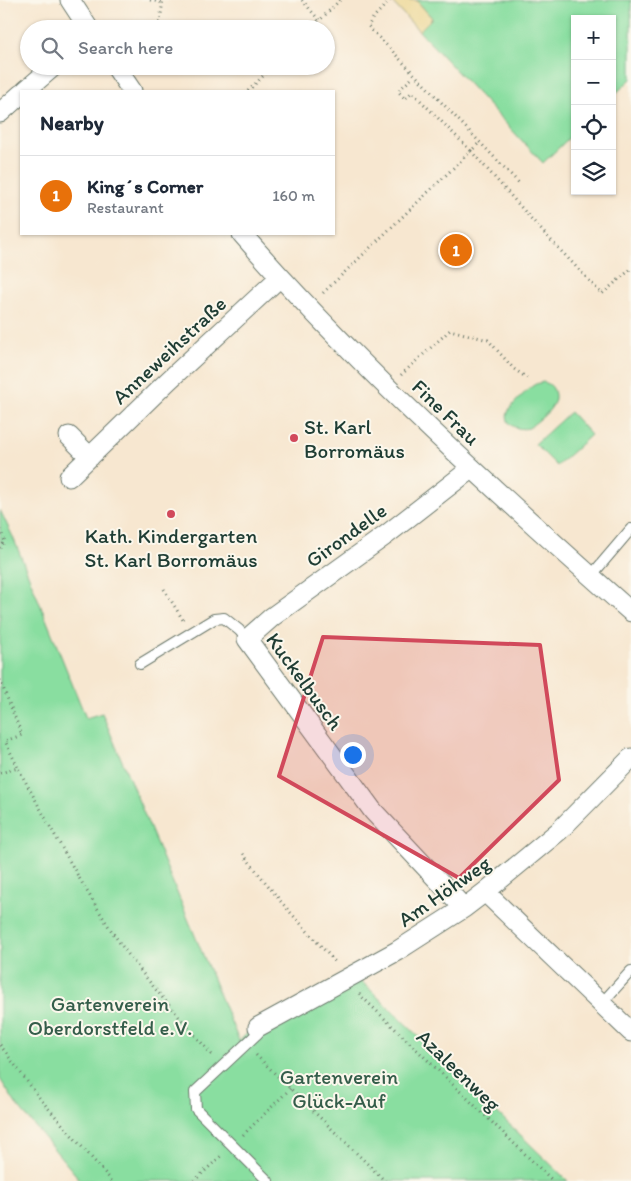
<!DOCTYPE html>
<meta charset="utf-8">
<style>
body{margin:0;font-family:Itim,sans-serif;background:#f2f2f3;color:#1f2937}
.controls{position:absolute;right:15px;top:15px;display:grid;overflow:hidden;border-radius:0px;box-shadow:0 1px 4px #0004}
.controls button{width:45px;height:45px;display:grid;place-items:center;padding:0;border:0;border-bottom:1px solid #e0e1e3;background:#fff;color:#1f2937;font:25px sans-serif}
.you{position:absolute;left:352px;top:754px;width:18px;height:18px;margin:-12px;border:4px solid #fff;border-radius:50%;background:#1a73e8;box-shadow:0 0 0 8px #1a73e833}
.badge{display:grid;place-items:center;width:32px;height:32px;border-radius:50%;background:#2563eb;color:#fff;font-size:16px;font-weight:700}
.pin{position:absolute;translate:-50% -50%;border:2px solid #fff;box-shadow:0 1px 5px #0006}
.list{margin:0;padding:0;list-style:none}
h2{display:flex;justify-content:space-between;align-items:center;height:65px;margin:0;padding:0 20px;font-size:21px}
h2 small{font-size:16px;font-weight:400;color:#747a83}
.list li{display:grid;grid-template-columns:32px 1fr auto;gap:15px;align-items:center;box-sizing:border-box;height:80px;padding:0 20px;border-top:1px solid #e0e1e3}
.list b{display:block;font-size:19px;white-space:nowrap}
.list p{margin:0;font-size:16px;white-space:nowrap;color:#747a83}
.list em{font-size:16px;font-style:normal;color:#747a83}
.icon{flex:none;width:28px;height:28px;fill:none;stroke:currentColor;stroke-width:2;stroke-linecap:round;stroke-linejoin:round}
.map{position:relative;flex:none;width:631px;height:1181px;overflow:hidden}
.search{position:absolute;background:#fff;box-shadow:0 1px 4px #0004;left:20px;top:20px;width:315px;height:55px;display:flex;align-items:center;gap:12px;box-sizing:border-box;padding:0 18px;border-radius:28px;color:#747a83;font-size:19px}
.panel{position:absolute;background:#fff;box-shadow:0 1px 4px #0004;left:20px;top:90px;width:315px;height:145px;border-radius:0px}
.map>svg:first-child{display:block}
</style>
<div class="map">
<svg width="631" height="1181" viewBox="0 0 631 1181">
<rect width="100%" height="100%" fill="#fbf7ec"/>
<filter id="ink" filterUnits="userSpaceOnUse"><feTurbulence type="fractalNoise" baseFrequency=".02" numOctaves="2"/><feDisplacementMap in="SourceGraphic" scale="10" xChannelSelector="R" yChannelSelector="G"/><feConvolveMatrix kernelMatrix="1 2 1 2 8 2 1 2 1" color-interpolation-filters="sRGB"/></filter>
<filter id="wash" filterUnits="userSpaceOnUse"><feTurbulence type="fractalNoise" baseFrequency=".0096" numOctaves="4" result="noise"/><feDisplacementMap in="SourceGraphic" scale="20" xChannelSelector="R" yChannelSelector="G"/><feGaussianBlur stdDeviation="1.12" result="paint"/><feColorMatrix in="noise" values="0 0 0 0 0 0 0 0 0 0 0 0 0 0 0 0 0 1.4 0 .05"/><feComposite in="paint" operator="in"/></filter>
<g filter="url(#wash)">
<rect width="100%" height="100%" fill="#f7e7d0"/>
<path fill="#89dea0" stroke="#548e6a" d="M416,0H631V79L612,97V19H575V132L543,163L419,31L432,18Z
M542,382C548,383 552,385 554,391C560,407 539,419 529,428C517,431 502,424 509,410C512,405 529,388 534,385C535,384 540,383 542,382Z
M570,412L591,435L557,466L535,444Z
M0,510L13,537L86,718L102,713L239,1041L251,1030L355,975L568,1181H81L16,1104L0,1079Z"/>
<path fill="#eeda9e" stroke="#868c69" d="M397,0H416L432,18L419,31L393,3Z"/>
</g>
<g filter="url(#ink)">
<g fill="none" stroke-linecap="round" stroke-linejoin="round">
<g stroke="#6b786b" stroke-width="12">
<path id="lane" d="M591,576L631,529
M140,664L214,619L224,618L239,630L247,639
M601,1004L631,971
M258,1027V1033L195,1092L196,1109L268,1181"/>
</g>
<g stroke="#6b786b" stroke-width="21">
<path id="street" d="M70,0L89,29
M115,66L132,91
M25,91L54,66
M0,113L21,94
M242,234C361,370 496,492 631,612
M69,436L90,457
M69,477L168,381L280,277
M485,892L631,1032
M464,908L373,811L247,639L272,617L386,535L472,468
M258,1027L397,951L464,908L485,892L559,831L631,758"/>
</g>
<path stroke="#6b786b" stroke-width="3" stroke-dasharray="1 4" stroke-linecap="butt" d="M150,0L163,3
M302,0L319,20
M390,0L373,18L368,26L520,184
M151,29L160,22L163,0
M311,29L340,0
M411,79L398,91L405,99L412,92L471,151L480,142
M248,91L273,66
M323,293L471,151L544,233L602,294L631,269
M401,375L450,330L488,340L514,369L527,378
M0,530L5,541L0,548
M164,589L183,620
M0,680L22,735L5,741L18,768
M0,773L18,768C47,821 76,875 109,927C139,973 176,1013 212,1055
M243,854L282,903L337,964
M359,994L553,1181
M0,1045L41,1100L112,1181
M256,1055L385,1181
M243,1135L291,1088
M194,1181L222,1155"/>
<use href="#lane" stroke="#fff" stroke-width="10"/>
<use href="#street" stroke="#fff" stroke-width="19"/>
</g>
</g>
<path fill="#d1495b" fill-opacity="0.2" stroke="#d1495b" stroke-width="4" stroke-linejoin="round" d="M323,637L540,645L559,780L459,878L279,776Z"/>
<g fill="#d1495b" stroke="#fbf7ec" stroke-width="2">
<circle cx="294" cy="438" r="5"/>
<circle cx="171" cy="514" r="5"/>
</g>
<g text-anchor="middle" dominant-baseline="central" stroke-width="4" stroke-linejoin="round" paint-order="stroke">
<g font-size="21" fill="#1f3d34" stroke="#fbf7ec">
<text transform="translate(169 350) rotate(-43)">Anneweihstraße</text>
<text transform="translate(446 412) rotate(44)">Fine Frau</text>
<text transform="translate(346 535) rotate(-36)">Girondelle</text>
<text transform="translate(305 681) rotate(54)">Kuckelbusch</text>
<text transform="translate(444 891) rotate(-35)">Am Höhweg</text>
<text transform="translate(459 1070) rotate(44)">Azaleenweg</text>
</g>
<g font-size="21" fill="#1f3d34" stroke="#fbf7ec" text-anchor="start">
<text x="304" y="426">St. Karl<tspan x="304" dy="24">Borromäus</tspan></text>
<text x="171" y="535" text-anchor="middle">Kath. Kindergarten<tspan x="171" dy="24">St. Karl Borromäus</tspan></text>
</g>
<g font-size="21" fill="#345d4a" stroke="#fbf7ec">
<text x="110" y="1003">Gartenverein<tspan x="110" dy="24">Oberdorstfeld e.V.</tspan></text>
<text x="339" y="1076">Gartenverein<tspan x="339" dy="24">Glück-Auf</tspan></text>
</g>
</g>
</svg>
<div class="controls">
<button>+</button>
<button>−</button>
<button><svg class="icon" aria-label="locate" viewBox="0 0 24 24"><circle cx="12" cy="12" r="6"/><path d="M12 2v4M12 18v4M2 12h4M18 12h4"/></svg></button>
<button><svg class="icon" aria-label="layers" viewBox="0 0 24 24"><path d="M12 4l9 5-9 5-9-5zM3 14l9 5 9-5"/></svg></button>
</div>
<div class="you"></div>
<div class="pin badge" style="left:456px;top:250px;background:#e8710a">1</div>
<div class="search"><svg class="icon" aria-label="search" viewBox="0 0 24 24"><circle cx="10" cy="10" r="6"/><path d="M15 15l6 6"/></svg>Search here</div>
<section class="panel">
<h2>Nearby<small></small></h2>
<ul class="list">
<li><span class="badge" style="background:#e8710a">1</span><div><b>King´s Corner</b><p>Restaurant</p></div><em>160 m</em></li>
</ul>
</section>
</div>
